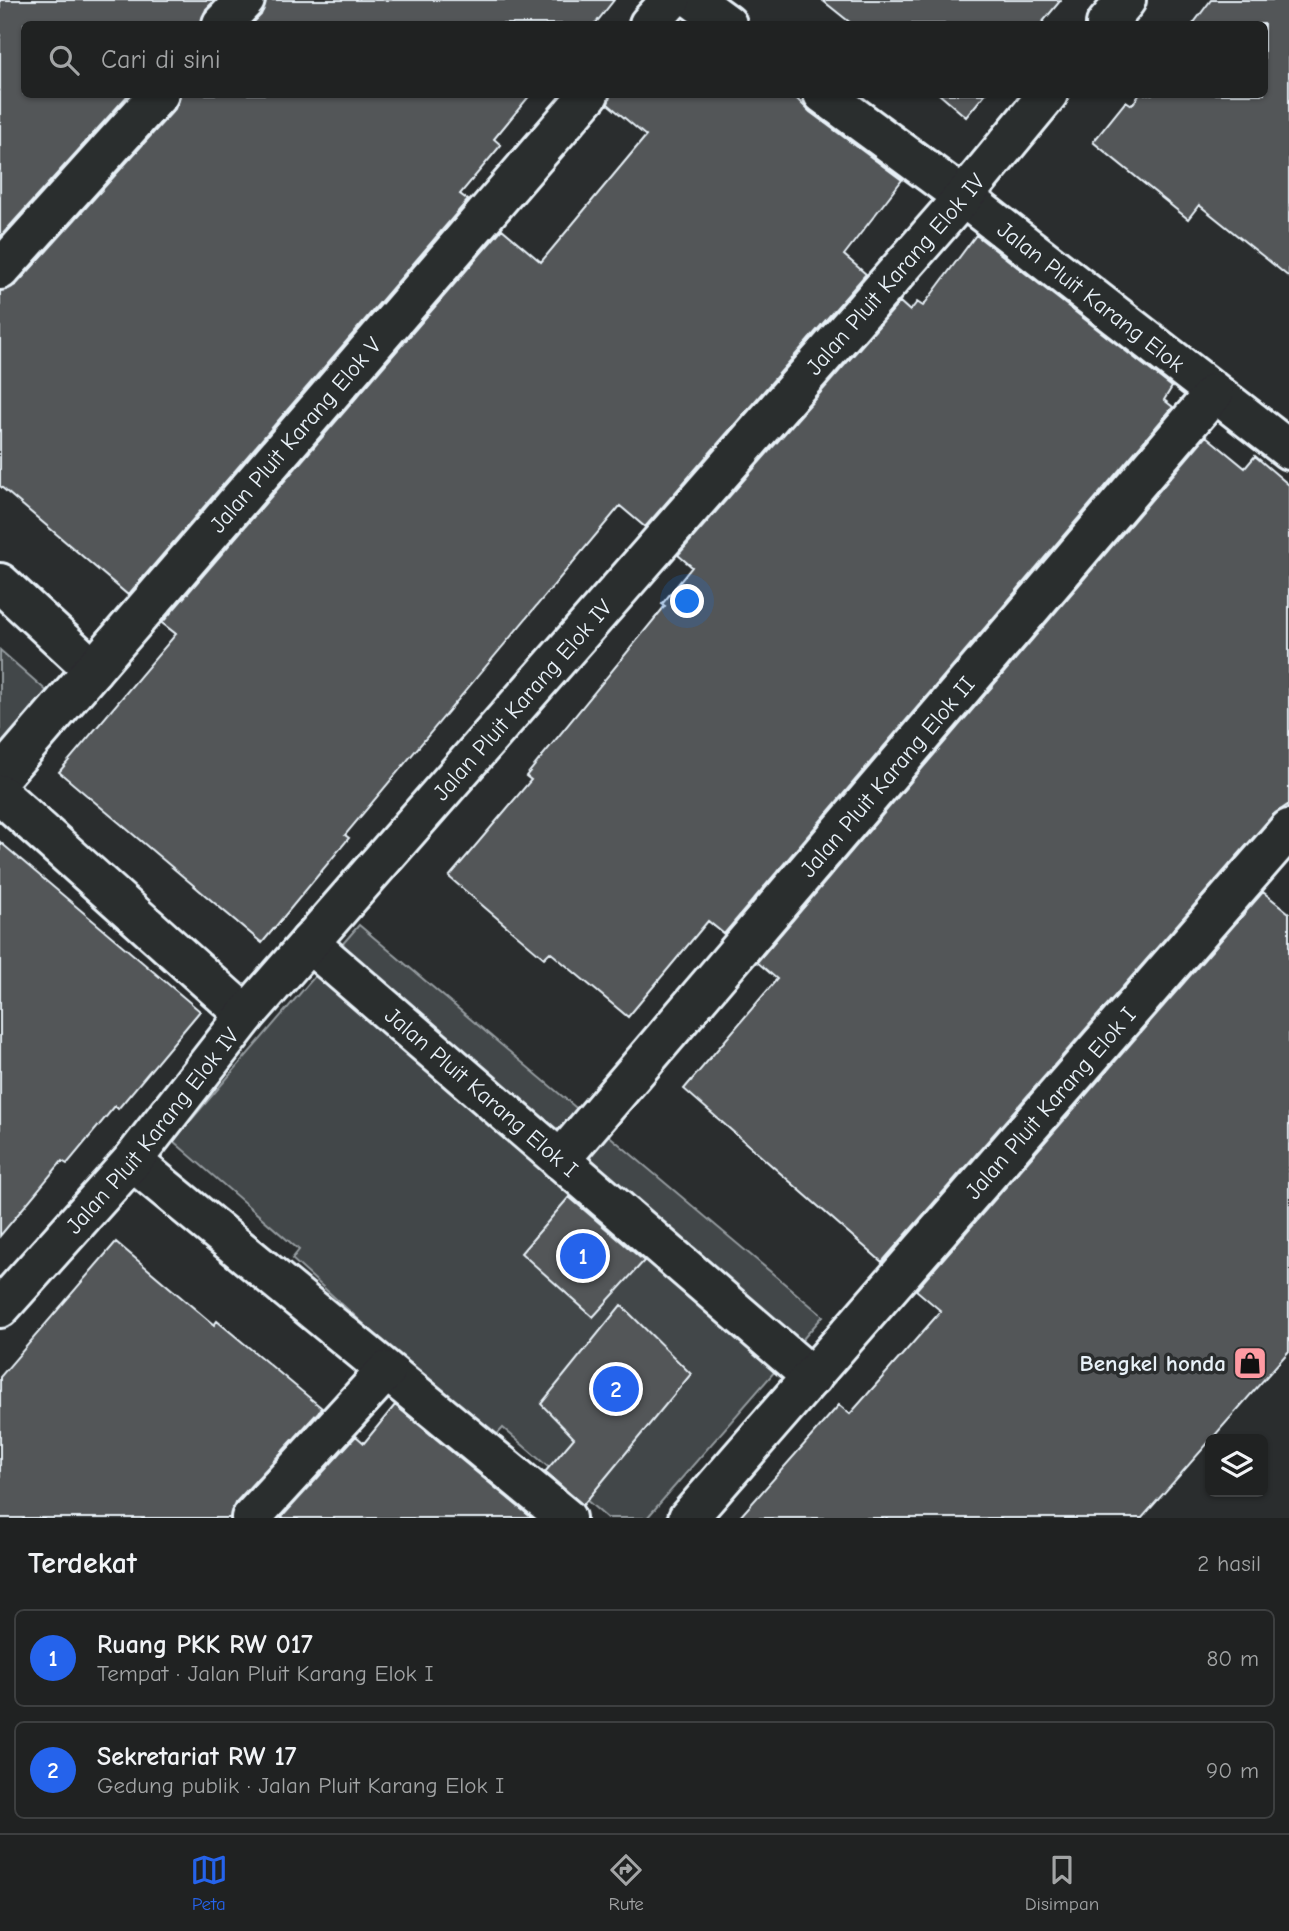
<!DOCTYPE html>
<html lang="id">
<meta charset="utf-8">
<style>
body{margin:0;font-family:"Comic Neue",sans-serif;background:#2d2f2f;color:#f1f3f6}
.controls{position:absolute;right:21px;bottom:21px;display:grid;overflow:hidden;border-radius:10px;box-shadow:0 2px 5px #0004}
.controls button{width:63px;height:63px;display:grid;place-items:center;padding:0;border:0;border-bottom:2px solid #3d3f40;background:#202222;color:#f1f3f6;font:35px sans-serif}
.you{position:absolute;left:688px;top:602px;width:24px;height:24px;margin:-18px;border:5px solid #fff;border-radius:50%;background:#1a73e8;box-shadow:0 0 0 10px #1a73e833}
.badge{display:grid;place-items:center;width:46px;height:46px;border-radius:50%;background:#2563eb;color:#fff;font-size:23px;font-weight:700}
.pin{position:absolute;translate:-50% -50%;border:4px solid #fff;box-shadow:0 2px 7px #0006}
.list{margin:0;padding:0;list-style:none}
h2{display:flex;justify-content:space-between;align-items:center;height:91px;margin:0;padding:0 28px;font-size:30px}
h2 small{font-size:23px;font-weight:400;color:#a2a4a5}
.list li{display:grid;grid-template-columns:46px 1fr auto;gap:21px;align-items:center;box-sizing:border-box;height:98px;margin:0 14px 14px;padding:0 14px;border:2px solid #3d3f40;border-radius:10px}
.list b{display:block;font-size:26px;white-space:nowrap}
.list p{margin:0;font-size:23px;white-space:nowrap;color:#a2a4a5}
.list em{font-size:23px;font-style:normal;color:#a2a4a5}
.icon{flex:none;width:38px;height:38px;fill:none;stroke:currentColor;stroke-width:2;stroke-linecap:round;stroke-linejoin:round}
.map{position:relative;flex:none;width:1289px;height:1518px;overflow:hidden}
.search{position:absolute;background:#202222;box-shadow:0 2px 5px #0004;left:21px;right:21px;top:21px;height:77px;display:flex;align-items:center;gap:18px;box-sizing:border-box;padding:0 24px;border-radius:10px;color:#a2a4a5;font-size:26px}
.sheet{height:315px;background:#202222}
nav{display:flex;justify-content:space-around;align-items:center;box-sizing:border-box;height:98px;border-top:2px solid #3d3f40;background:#202222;font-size:19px;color:#a2a4a5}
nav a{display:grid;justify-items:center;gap:4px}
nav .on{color:#2563eb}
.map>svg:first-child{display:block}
</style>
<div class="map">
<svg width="1289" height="1518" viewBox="0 0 1289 1518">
<rect width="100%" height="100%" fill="#2a2d2e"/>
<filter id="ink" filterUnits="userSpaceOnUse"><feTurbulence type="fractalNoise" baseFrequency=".0143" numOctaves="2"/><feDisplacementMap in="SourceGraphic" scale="14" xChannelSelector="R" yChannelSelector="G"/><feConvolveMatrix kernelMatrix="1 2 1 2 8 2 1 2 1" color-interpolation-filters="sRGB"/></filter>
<g filter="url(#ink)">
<path fill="#424648" stroke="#959ca0" stroke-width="2" d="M0,650L49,693L0,751Z
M359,925L823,1316L647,1518H607L503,1428L492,1440L292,1259L299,1250L173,1141Z"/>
<path fill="#535759" stroke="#e8f1f8" stroke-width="2" d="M0,0H215L206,9L201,24H24V94H129L0,237Z
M266,0H614L595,24H252L261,15Z
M822,0H1061L1041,24H852Z
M1211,0H1289V277L1199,205L1188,219L1093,142L1126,101L1132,105L1140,94H1264V24H1193Z
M180,94H531L494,139L501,145L460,194L468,200L128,595L0,486V291L16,285L175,109Z
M610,94H792L810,112L902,180L844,255L866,274L645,527L620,506L345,835L349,838L262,943L59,772L176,634L162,623L502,229L541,262L646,136L608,104Z
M939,94H985L966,117Z
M976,235L1172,387L1164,400L1173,407L724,934L708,921L628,1017L550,952L544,958L449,877L531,780L526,776L665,606L662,604L692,567L678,555L900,302L910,311L917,302L923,306Z
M1206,436L1245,468L1255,456L1289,485V804L1273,815L882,1262L684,1089L777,979L757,962Z
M0,842L200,1011L118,1109L115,1106L67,1164L62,1161L0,1236Z
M1263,892L1289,913V1351L1142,1518H739L839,1405L850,1414L941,1311L916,1290Z
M569,1197L644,1261L593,1317L521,1253Z
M116,1242L214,1325L217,1321L322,1408L235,1503L230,1518H0V1377Z
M621,1305L691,1374L583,1505L545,1472L574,1438L541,1404Z
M395,1405L532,1518H281L356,1436L364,1443Z"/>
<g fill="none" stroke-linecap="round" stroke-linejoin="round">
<g stroke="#e8f1f8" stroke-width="44">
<g id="street">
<path d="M694,0L727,24"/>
<path d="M222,24L245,0"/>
<path d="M649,24L671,0"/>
<path d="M1106,24L1126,0"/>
<path id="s1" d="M823,94L963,197L1289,450"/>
<path d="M0,270L159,94"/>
<path d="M0,583L93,669"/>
<path id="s2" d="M0,777L589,94"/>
<path d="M0,794L246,1015"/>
<path id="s3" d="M309,943L812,1377"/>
<path id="s4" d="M560,1160L1214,393"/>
<path d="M132,1161L566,1518"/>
<path id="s5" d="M0,1308L132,1161L246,1015L963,197L1048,94"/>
<path d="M251,1518L386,1371"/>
<path id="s6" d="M688,1518L1289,829"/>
</g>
</g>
<use href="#street" stroke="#2a2d2e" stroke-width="38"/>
</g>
</g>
<defs>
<g id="shop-square" transform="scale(1.75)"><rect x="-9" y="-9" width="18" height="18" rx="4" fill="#ff9aa2" stroke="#2a2d2e"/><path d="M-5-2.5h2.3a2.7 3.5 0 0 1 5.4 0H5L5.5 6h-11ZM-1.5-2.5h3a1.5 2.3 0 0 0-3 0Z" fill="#111"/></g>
</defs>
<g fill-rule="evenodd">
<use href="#shop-square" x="1250" y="1363"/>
</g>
<g text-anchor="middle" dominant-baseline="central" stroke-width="7" stroke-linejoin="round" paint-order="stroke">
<g font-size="23" fill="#e8f1f8" stroke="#2a2d2e">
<text stroke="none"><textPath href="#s5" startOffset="1368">Jalan Pluit Karang Elok IV</textPath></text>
<text stroke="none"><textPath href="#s1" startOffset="336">Jalan Pluit Karang Elok</textPath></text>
<text stroke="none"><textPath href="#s2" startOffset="452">Jalan Pluit Karang Elok V</textPath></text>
<text stroke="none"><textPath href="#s5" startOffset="802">Jalan Pluit Karang Elok IV</textPath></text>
<text stroke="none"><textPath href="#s4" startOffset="504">Jalan Pluit Karang Elok II</textPath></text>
<text stroke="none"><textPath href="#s3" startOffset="228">Jalan Pluit Karang Elok I</textPath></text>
<text stroke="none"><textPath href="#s6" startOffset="551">Jalan Pluit Karang Elok I</textPath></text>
<text stroke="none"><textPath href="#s5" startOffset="234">Jalan Pluit Karang Elok IV</textPath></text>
</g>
<g font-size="23" font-weight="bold" fill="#e8f1f8" stroke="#2a2d2e" text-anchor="end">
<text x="1226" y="1363">Bengkel honda</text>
</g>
</g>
</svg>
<div class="controls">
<button><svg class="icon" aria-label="layers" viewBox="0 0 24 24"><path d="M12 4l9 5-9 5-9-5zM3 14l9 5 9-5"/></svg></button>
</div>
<div class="you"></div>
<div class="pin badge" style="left:583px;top:1256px">1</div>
<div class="pin badge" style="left:616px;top:1389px">2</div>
<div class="search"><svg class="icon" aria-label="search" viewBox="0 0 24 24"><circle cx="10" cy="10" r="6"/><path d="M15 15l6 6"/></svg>Cari di sini</div>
</div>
<section class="sheet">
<h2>Terdekat<small>2 hasil</small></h2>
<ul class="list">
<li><span class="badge">1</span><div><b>Ruang PKK RW 017</b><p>Tempat · Jalan Pluit Karang Elok I</p></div><em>80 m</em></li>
<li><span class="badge">2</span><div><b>Sekretariat RW 17</b><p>Gedung publik · Jalan Pluit Karang Elok I</p></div><em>90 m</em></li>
</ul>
</section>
<nav>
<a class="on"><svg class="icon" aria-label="map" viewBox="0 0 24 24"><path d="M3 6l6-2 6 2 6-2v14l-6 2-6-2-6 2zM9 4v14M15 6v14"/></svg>Peta</a>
<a><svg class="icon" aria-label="directions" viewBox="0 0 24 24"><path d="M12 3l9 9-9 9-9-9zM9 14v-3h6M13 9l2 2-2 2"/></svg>Rute</a>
<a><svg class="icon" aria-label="saved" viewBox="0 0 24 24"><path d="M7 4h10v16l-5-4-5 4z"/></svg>Disimpan</a>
</nav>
